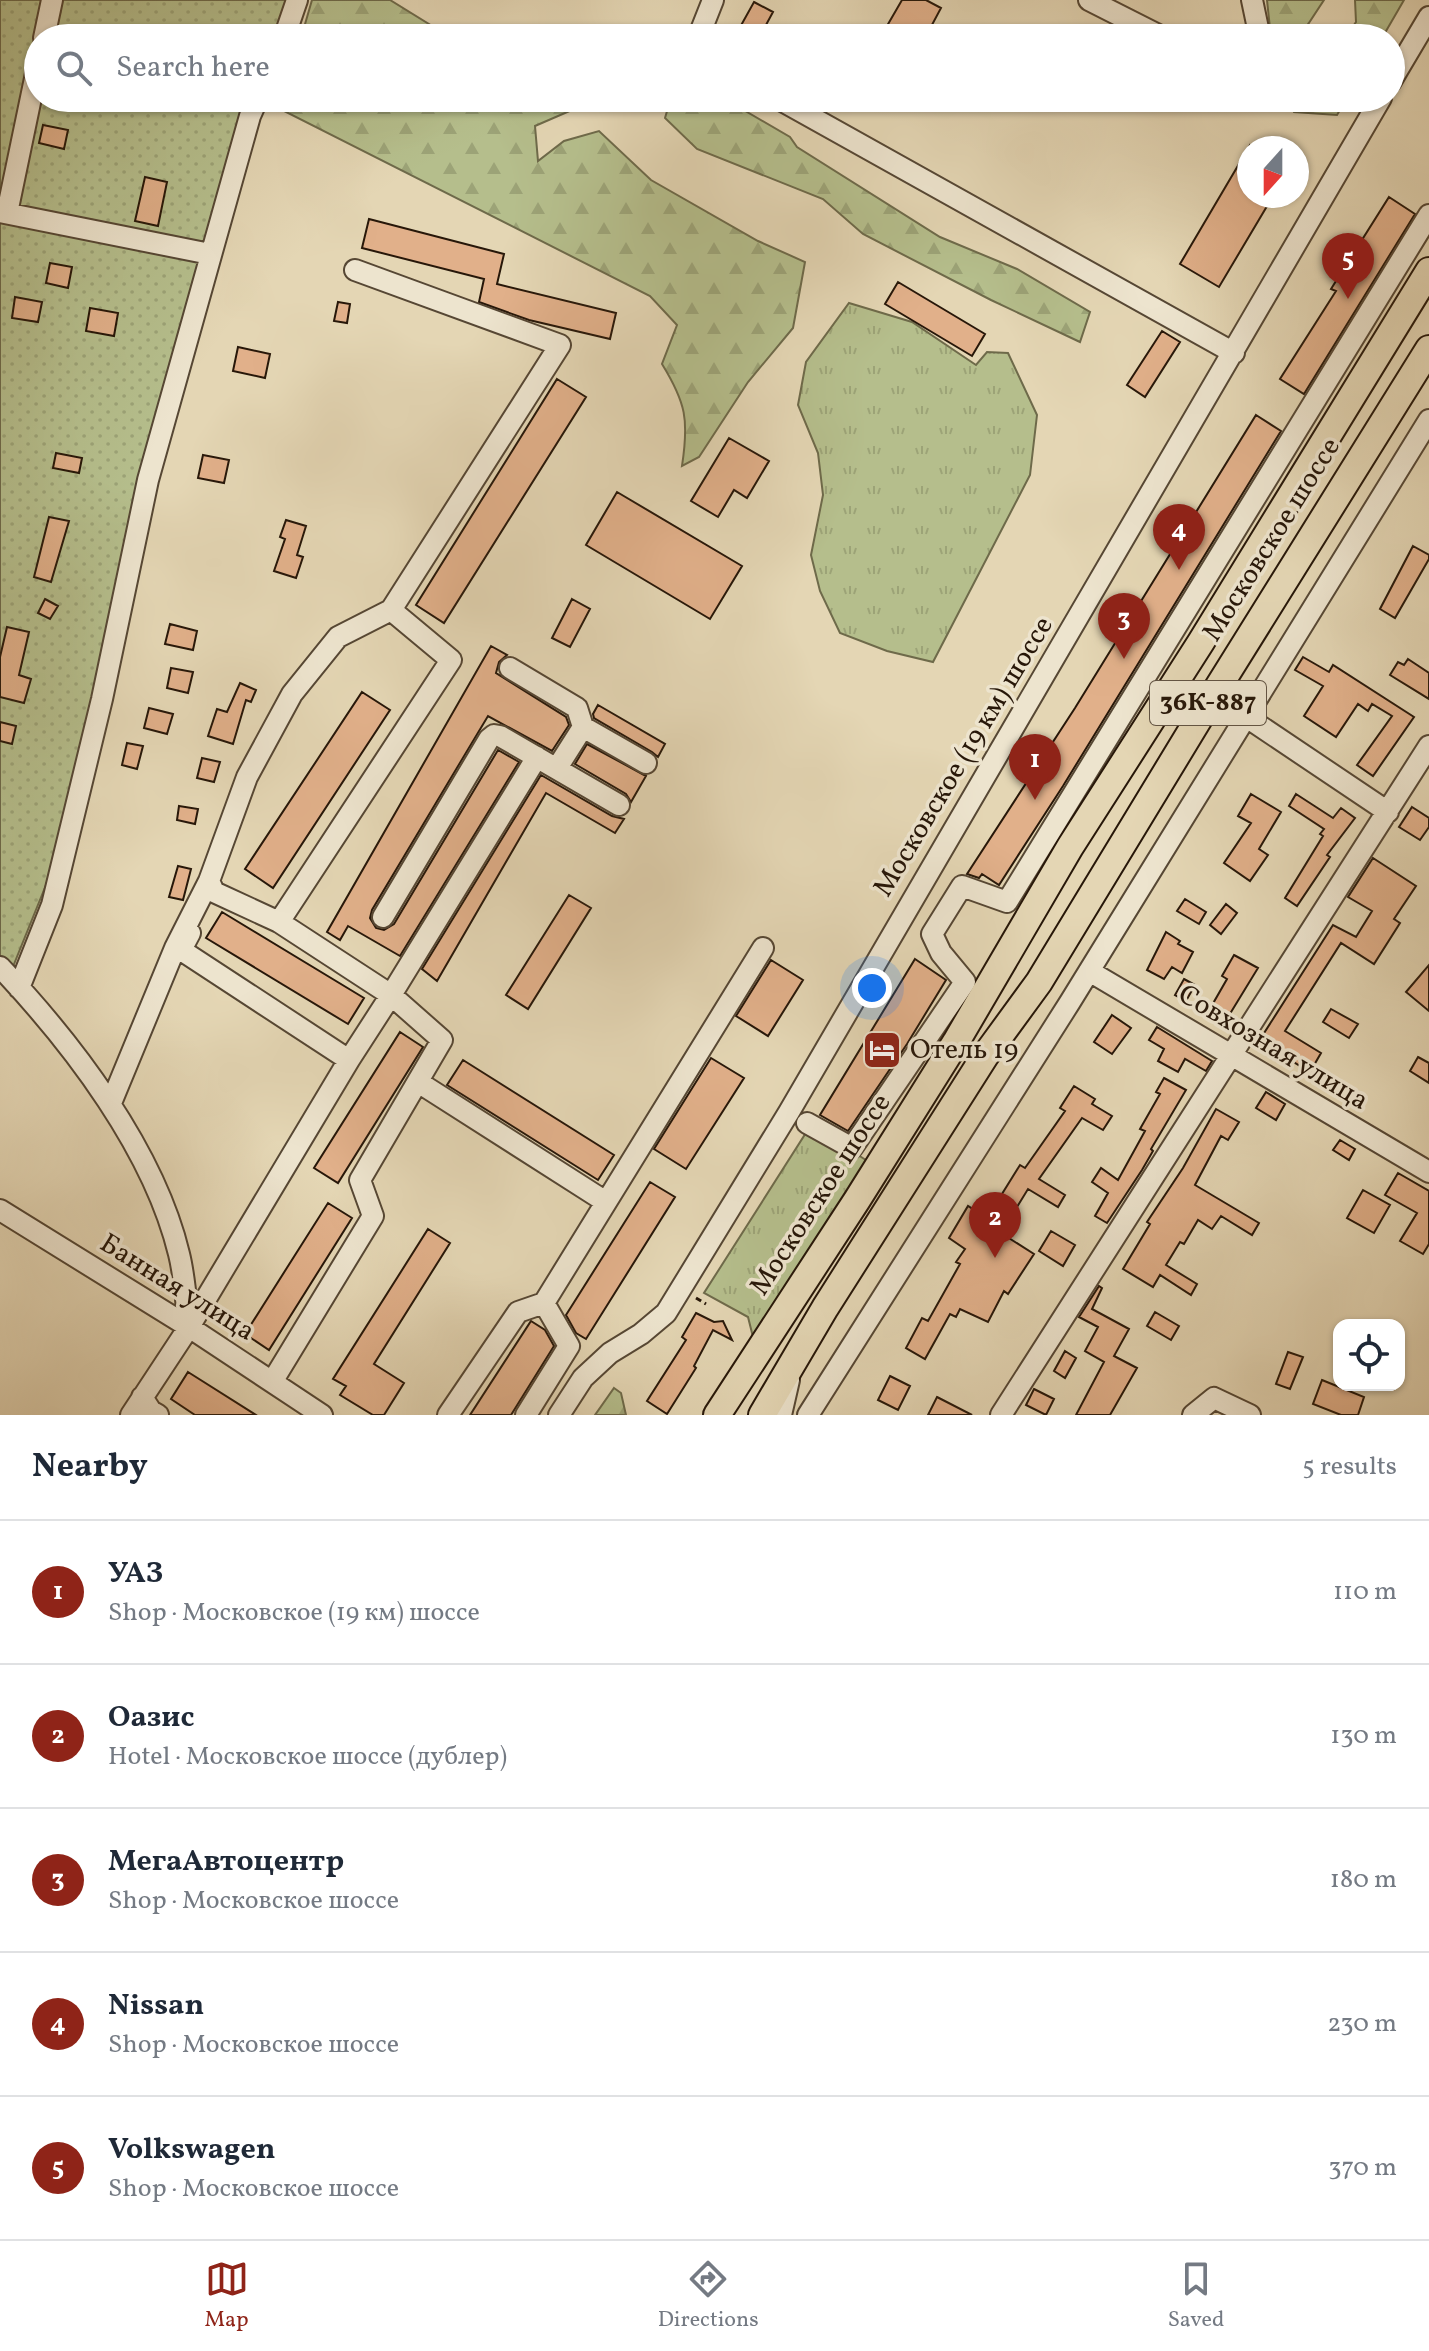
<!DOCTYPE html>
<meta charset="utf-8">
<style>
body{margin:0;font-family:Vollkorn,serif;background:#f2f2f3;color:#1f2937}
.controls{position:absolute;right:24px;bottom:24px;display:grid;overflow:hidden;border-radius:16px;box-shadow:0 2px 6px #0004}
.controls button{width:72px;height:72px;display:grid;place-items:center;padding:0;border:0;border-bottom:2px solid #e0e1e3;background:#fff;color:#1f2937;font:40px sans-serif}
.compass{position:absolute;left:1237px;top:136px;width:72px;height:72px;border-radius:50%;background:#fff;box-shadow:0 2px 6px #0004;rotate:201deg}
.you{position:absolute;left:872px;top:988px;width:28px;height:28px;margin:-20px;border:6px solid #fff;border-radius:50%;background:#1a73e8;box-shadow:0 0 0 12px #1a73e833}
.badge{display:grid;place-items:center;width:52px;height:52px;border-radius:50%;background:#8f2418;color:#fff;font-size:26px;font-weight:700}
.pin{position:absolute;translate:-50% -66px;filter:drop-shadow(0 2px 4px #0008)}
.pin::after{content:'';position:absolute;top:42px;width:28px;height:24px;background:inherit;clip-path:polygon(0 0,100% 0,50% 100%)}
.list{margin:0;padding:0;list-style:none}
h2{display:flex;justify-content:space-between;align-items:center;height:104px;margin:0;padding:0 32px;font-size:34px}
h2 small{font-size:26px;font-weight:400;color:#747a83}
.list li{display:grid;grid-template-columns:52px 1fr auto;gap:24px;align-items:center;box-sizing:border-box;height:144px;padding:0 32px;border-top:2px solid #e0e1e3}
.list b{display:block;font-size:30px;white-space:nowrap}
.list p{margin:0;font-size:26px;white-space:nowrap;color:#747a83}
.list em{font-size:26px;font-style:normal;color:#747a83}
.icon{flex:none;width:44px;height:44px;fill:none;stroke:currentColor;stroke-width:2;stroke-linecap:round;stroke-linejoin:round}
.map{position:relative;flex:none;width:1429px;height:1415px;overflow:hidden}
.search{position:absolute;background:#fff;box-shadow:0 2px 6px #0004;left:24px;right:24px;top:24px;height:88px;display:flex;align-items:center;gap:20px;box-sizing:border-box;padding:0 28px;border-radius:44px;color:#747a83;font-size:30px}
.sheet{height:824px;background:#fff}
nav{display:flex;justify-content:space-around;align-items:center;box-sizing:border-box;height:112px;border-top:2px solid #e0e1e3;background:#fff;font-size:22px;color:#747a83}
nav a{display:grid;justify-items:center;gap:4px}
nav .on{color:#8f2418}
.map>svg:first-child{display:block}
</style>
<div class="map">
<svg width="1429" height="1415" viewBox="0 0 1429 1415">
<defs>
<pattern id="grass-tufts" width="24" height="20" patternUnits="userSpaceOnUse" patternTransform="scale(2)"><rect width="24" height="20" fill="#b5be8c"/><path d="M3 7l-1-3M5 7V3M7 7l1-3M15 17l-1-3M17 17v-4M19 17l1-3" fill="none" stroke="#9ca377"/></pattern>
<pattern id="forest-firs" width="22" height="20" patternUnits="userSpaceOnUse" patternTransform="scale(2)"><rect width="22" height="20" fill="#b5be8c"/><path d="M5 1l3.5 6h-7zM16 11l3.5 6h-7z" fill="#9ca377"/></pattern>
<pattern id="garden-dots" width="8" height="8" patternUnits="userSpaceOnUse" patternTransform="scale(2)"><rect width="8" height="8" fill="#b5be8c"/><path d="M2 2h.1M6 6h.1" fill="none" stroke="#9ca377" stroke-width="1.8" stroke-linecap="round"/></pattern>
</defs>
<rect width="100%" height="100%" fill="#e4d6b4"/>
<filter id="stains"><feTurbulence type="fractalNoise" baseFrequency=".0025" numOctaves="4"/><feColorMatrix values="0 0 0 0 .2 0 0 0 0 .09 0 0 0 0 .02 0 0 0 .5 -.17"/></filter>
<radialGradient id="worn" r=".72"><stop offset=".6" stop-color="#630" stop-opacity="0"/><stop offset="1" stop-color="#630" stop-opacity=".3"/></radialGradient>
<path fill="url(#grass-tufts)" stroke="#6e6a4a" stroke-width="2" d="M849,303L912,322L976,365L987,352L1008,353L1037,415L1030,475L933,662L887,651L840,633L820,591L811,555L823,495L818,453L798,405L806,362Z
M811,1125L869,1162L754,1341L748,1317L704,1293Z"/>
<path fill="url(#forest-firs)" stroke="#6e6a4a" stroke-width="2" d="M312,0H390L442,32L482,38H301Z
M1267,0H1324L1299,38H1271Z
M1355,0H1404L1382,38H1345L1356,22Z
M287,98H566L572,110L535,126L538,161L564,141L599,131L651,180L758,241L805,262L793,328L748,382L699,457L682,466C689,420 686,403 662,364L677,325L650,296L284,111Z
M671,98H723L790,137L797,147L940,237L1017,269L1090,312L1080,342L991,300L863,234L823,199L697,149L665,118Z
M1288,98H1347L1337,115L1294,112Z
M614,1388L621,1393L626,1415H595Z"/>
<path fill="url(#garden-dots)" stroke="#6e6a4a" stroke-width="2" d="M0,0H291L279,38H38V98H253L75,796L46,885L10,974L0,962Z"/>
<path fill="#e1b08a" stroke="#271709" stroke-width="2" d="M902,0H926L941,8L925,38H880Z
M754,2L773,12L759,38H734Z
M43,125L68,130L64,149L39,143Z
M1249,147V196H1273L1219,287L1180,264Z
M145,177L167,182L158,226L135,221Z
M1389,197L1415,214L1304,394L1280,379L1336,291L1331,289Z
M369,219L504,254L497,284L616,313L610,339L529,320L479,302L484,279L362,248Z
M50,263L72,267L68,288L46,283Z
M898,282L985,334L972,356L885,304Z
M15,297L42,302L38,322L12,318Z
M338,302L350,304L347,323L334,321Z
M90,308L118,313L114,336L86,331Z
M1162,331L1180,342L1145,397L1127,385Z
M238,347L270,354L265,378L233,371Z
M557,379L586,397L444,623L416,605Z
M1256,415L1281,431L1063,786L999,885L982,874L979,878L967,874L1075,708Z
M729,438L769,461L747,498L734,490L718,517L691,501Z
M56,453L82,458L79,473L53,468Z
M203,455L229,460L224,483L198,478Z
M617,492L742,566L710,619L586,545Z
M49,517L69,521L51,582L34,577Z
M286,520L306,526L297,555L303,557L296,578L274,571L285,539L280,537Z
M1413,546L1429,555V559L1395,618L1380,609Z
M45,599L58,606L50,619L38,613Z
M572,599L590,609L570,647L552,638Z
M170,624L197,631L193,650L165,644Z
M7,627L29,632L19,675L31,679L24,703L0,697V657Z
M491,646L507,655L499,662L496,673L566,717L569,725L552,751L488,716L372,910L370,918L376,928L384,930L394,924L498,750L519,762L400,956L348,926L340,940L327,932Z
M1303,657L1329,672L1333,665L1414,717L1373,776L1357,765L1392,716L1372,704L1368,711L1358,704L1336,737L1304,716L1323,686L1295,670Z
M1408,659L1429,673V699L1390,675L1398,662L1404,665Z
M171,668L193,672L188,693L167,688Z
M240,683L256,690L251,702L246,700L233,744L208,736L217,709L227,712Z
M362,692L390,710L273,888L245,869Z
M598,705L665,744L658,757L652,752L594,718L593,714Z
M149,708L173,714L167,734L144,728Z
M0,722L16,726L12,744L0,741Z
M127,743L143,746L137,769L122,765Z
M587,744L646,776L631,802L626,794L575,764Z
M202,758L220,762L214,782L197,778Z
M541,775L612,816L624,819L615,833L546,793L437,981L422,969Z
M1251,794L1281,812L1259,849L1268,855L1250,881L1224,863L1251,823L1238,816Z
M1296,794L1333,818L1341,808L1355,818L1327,855L1330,857L1297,906L1285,898L1323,836L1320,834L1324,829L1289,806Z
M179,806L198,809L195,824L177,820Z
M1412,807L1429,818V827L1420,840L1399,827Z
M1373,858L1416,886L1394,919L1400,923L1374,964L1341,943L1285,1031L1321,1053L1310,1072L1259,1041L1333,925L1356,937L1372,911L1348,897Z
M178,866L191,869L183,900L169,897Z
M569,895L591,908L528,1009L506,995Z
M1185,899L1206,912L1199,924L1177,911Z
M1226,904L1237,913L1221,934L1210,925Z
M222,912L364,998L348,1024L206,938Z
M1166,932L1180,941L1178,944L1193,952L1182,973L1172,967L1164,979L1147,970Z
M1234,955L1258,968L1228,1017L1211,1007L1227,979L1222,976Z
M915,959L946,980L907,1044L848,1131L820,1115Z
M771,960L803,980L768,1036L736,1016Z
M1429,965V1011L1406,992Z
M1184,979L1195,985L1186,1001L1175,995Z
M1331,1009L1358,1024L1349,1038L1323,1022Z
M1112,1015L1131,1028L1112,1054L1094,1042Z
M1157,1027L1212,1061L1206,1071L1185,1059L1178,1072L1158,1061L1164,1049L1149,1040Z
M400,1032L423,1047L338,1183L314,1168Z
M1418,1057L1429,1063V1083L1410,1071Z
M711,1058L744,1078L686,1169L654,1149Z
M463,1060L614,1155L598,1180L447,1085Z
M1164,1078L1186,1090L1151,1149L1153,1151L1142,1170L1107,1223L1095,1216L1108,1193L1092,1182L1101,1168L1118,1180L1145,1131L1140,1129L1160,1094L1156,1092Z
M1074,1086L1095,1099L1092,1104L1112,1116L1103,1130L1082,1118L1039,1179L1065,1195L1058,1207L1028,1189L1001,1233L1034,1254L1008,1294L1004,1291L988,1322L960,1309L956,1317L950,1314L925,1359L906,1348L922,1318L928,1321L960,1264L956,1262L965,1249L949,1238L968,1206L987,1218L1020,1165L1025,1168L1065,1111L1060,1108Z
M1266,1092L1285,1104L1276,1120L1256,1108Z
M1216,1109L1239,1122L1228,1140L1221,1136L1195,1185L1259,1223L1252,1235L1221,1216L1212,1229L1198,1220L1184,1244L1180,1242L1166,1265L1197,1284L1191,1295L1160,1275L1153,1287L1123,1269L1150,1224L1147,1222L1183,1168Z
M1340,1140L1355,1149L1349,1160L1333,1150Z
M1398,1173L1429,1191V1244L1423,1254L1400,1241L1417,1213L1385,1195Z
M650,1182L675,1197L586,1339L576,1333L566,1315Z
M1363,1190L1390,1205L1374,1233L1347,1218Z
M328,1203L352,1218L269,1350L245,1334Z
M428,1229L450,1243L374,1364L404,1383L384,1415H373L340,1395L346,1386L333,1379Z
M1051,1231L1075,1245L1063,1266L1039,1251Z
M1099,1286L1102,1288L1092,1309L1129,1329L1114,1356L1137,1368L1110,1415H1076L1104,1362L1085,1351L1098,1327L1079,1317Z
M1155,1312L1179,1326L1171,1340L1147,1326Z
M696,1313L714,1322L723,1321L732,1340L713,1330L694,1366L696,1368L667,1414L647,1401L686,1340L682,1337Z
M531,1321L545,1330L554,1346L511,1415H470Z
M1065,1351L1076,1358L1065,1378L1054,1371Z
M1288,1352L1303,1357L1290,1389L1276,1384Z
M188,1372L256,1415H195L171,1399Z
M890,1376L910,1386L898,1410L878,1400Z
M1322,1380L1364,1397L1358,1415H1341L1313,1404Z
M1034,1389L1054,1399L1046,1415L1026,1405Z
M937,1397L972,1415H928Z"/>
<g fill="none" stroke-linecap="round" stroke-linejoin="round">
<g stroke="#564734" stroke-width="24">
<path id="minor" d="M1089,0L1164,38
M1252,0L1260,38
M44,38L52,0
M284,38L297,0
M698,38L713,0
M1391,81L1429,17
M777,98L1234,353
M0,212L210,254
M7,213L38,64
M510,668L577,708L583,727
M1245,716L1388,812
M557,768L583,727L646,763
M209,881L214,892L279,922
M383,917L489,739L494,735L500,736L619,805
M190,933L181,950L349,1060
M0,967C73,1044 154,1150 179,1254C185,1278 186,1303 189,1327
M1089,971L1429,1172
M19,988L52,905L102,699L148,480L250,116L258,98
M418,1082L606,1202
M111,1103L175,948L209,881L247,777L292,694L338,637L391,610
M807,1123L852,1148L965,982L941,953L932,934L962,886L1007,902L1429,215
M0,1210L189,1327L322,1415
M272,1382L373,1216L360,1180L442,1040L391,995L537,757
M142,1397L151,1411L158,1415
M131,1415L189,1327L349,1060L391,995L279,922L451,660L391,610L560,345L355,270
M448,1415L518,1312L544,1303L763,948
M526,1415L569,1346L544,1303
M559,1415L583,1378L610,1353L641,1334L666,1313L789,1112L1381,98
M781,1415L789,1380
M808,1415L1070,1002L1429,420
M1001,1415L1429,746
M1193,1415L1214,1398L1250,1415"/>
</g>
<g stroke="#271709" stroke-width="30">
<path id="major" d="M717,1415L857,1200L956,1042L1070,847L1201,642L1429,271
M762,1415L825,1308L985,1056L1039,982L1212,697L1429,349"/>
</g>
<path stroke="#271709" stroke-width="3" stroke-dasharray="6 4" stroke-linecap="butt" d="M696,1298L706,1304"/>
<use href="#minor" stroke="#ede4ce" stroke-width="20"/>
<use href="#major" stroke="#e4d6b4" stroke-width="26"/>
</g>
<defs>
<g id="hotel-square" transform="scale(2)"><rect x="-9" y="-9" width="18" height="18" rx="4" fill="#8f2418" stroke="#ede4ce"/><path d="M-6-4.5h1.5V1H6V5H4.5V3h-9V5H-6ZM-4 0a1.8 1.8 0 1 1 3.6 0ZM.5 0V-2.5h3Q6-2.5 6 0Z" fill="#fff"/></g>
</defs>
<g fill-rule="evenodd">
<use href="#hotel-square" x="882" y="1050"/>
</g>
<g text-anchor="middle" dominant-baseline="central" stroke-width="7" stroke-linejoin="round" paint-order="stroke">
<rect fill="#ede4ce" stroke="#625444" stroke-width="2" x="1150" y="681" width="116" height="44" rx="6"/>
<g font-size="26" font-weight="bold" fill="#271709">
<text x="1208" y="703">36К-887</text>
</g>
<g font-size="28" fill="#271709" stroke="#ede4ce">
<text transform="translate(1272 540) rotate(-58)">Московское шоссе</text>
<text transform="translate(964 757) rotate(-59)">Московское (19 км) шоссе</text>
<text transform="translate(1273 1048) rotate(31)">Совхозная улица</text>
<text transform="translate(821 1195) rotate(-57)">Московское шоссе</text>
<text transform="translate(177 1288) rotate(32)">Банная улица</text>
</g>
<g font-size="28" fill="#271709" stroke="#ede4ce" text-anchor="start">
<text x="910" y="1050">Отель 19</text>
</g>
</g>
<rect width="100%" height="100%" filter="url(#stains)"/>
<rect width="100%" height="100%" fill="url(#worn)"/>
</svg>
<div class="controls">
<button><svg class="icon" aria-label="locate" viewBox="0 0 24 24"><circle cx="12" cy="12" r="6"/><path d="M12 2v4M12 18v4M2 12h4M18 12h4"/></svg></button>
</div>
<svg class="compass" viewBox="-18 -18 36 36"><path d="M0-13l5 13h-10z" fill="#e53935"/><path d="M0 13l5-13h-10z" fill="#747a83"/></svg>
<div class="you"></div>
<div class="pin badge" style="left:1035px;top:800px">1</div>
<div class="pin badge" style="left:995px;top:1258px">2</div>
<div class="pin badge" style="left:1124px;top:659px">3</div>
<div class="pin badge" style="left:1179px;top:570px">4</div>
<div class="pin badge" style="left:1348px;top:299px">5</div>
<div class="search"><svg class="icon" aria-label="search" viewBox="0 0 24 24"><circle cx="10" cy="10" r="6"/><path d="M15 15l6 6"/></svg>Search here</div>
</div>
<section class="sheet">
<h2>Nearby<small>5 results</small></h2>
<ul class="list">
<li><span class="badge">1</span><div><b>УАЗ</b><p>Shop · Московское (19 км) шоссе</p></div><em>110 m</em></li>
<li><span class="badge">2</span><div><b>Оазис</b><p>Hotel · Московское шоссе (дублер)</p></div><em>130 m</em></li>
<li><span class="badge">3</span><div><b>МегаАвтоцентр</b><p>Shop · Московское шоссе</p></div><em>180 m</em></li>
<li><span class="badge">4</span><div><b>Nissan</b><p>Shop · Московское шоссе</p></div><em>230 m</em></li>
<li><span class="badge">5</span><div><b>Volkswagen</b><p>Shop · Московское шоссе</p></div><em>370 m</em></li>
</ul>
</section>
<nav>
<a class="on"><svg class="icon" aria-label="map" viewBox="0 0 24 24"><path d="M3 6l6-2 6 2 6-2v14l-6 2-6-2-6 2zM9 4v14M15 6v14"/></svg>Map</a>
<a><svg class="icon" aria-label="directions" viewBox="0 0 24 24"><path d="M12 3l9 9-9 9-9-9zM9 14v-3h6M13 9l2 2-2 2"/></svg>Directions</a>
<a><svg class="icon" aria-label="saved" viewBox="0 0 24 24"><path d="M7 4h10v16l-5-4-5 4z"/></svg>Saved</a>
</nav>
